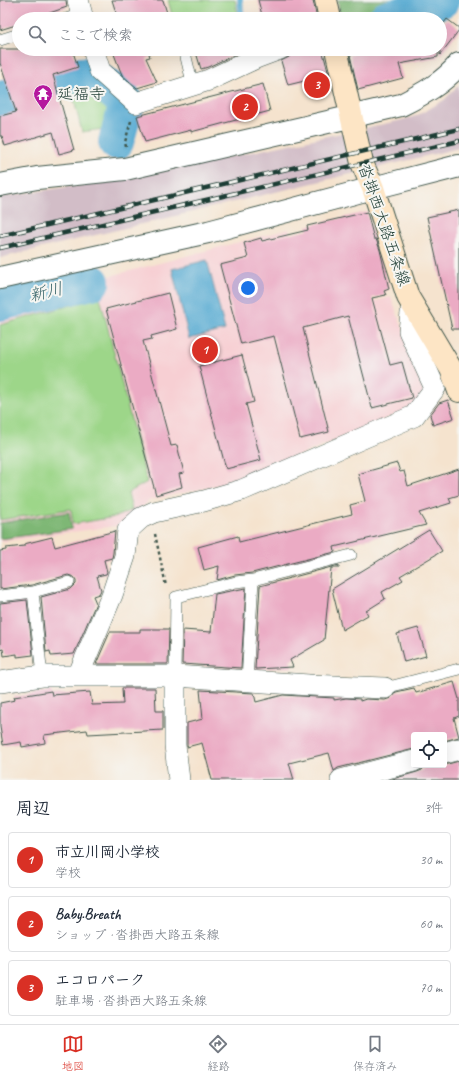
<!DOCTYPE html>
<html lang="ja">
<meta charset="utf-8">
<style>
body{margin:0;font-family:Caveat,"Klee One",sans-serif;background:#f2f2f3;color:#1f2937}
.controls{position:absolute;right:12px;bottom:12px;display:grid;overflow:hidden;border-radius:4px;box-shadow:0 4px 16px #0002}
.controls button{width:36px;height:36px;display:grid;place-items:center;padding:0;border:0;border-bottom:1px solid #e0e1e3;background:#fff;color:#1f2937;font:20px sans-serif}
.you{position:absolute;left:248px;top:288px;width:14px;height:14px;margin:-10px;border:3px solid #fff;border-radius:50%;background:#1a73e8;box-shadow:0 0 0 6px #1a73e833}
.badge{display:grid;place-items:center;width:26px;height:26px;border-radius:50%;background:#d93025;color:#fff;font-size:13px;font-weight:700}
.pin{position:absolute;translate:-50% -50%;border:2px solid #fff;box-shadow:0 1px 4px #0006}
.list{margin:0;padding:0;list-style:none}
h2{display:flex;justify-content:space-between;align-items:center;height:52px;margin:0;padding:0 16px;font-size:17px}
h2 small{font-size:13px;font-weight:400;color:#747a83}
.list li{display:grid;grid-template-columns:26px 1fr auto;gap:12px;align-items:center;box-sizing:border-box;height:56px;margin:0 8px 8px;padding:0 8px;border:1px solid #e0e1e3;border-radius:4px}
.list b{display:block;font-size:15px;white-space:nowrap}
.list p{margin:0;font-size:13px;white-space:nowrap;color:#747a83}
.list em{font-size:13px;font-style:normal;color:#747a83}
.icon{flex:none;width:22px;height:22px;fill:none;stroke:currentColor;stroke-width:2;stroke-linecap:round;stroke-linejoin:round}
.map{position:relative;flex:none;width:459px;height:780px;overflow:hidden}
.search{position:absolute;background:#fff;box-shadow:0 4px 16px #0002;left:12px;right:12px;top:12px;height:44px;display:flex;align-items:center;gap:10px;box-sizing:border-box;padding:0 14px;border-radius:22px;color:#747a83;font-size:15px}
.sheet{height:244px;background:#fff}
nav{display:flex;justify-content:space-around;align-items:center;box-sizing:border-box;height:56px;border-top:1px solid #e0e1e3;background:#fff;font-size:11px;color:#747a83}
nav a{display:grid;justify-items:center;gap:2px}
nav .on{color:#d93025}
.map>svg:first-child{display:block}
</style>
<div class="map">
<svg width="459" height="780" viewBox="0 0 459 780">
<rect width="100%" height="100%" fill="#f6f6f2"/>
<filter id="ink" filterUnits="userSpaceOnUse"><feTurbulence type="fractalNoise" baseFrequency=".025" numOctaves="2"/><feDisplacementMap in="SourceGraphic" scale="8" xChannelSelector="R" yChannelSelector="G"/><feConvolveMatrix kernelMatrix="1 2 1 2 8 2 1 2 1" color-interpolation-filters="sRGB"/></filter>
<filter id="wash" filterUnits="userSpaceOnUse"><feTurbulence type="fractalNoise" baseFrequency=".012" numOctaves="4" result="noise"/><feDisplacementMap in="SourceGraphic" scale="16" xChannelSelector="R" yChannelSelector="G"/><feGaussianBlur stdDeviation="0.9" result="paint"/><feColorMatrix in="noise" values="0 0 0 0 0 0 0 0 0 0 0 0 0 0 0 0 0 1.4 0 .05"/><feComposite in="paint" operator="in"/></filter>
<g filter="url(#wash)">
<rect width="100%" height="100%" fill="#f5e3ce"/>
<path fill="#f7cfd3" d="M289,229L296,256L345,309L391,297L426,390L414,407L238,481L150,500L122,525L0,542V305Z"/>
<path fill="#d2bdc7" d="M459,85V148L0,258V197L67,187L116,181L398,121L416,116L429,109L444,100Z"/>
<path fill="#9dd689" stroke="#5e8a5e" d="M168,0H235L238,15L229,19H173Z
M79,82C107,93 108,99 110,128L82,132L70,84Z
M100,297L147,482L128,493L132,510L115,517L73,524L71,509L0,520V325Z"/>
<path fill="#7eb775" stroke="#4e7a54" d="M338,0H459V3C452,7 448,17 440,22V19H340Z
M69,512L72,529L0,539V523Z"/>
<path fill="#57aad2" stroke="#3b7483" d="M207,260L225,330L189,339L172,269Z"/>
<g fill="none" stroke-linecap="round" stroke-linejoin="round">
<path stroke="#57aad2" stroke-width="6" d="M240,0L242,19"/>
<path stroke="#57aad2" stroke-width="36" d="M386,19L421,9L442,0
M0,100C19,93 68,72 86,75C100,78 116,95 127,103L116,142
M0,303L92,282"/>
</g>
<g id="blocks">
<path fill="#ebabc4" d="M0,0H66L67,7L32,19H19V24L0,30Z
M112,0H163L167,13L164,14L166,19H118Z
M258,0H313L317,19H263Z
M447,19L459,28V30L440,55V28Z
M0,49H72L78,67L53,75L74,150L59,154L53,132L5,146L2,136H0V116L16,112L0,63Z
M112,49H163L149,54L150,57L146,58L157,82L137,88L122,75Z
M195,49H247L208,67L201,69Z
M292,49H322L329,75L288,85L281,61L289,57Z
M354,49H438V57L399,64L403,78L358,90L350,55L355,54Z
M263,84L270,111L191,132V130L145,142L137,116Z
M459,210V329H452L427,217Z
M367,212L374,239H376L380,250L389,289L384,291L386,295L372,298L390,365L402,362L412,398L372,408L348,316L303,328L329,432L300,439L274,336L241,344L220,265L248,258L244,243L261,238L262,241L308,230L307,226Z
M168,293L177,329L151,336L152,339L143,341L171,446L177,445L184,473L179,474L182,487L156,495L106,309Z
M242,355L254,402L246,404L261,460L226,469L199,366Z
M448,400L454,418L433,425L430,415L439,403Z
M397,463L400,472L404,471L408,486L459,469V495L449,498L451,503L419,513L426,525L334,547L335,552L252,573L235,575L217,580L219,566L204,570L198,547L238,536L239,542L352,514L350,505L365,501L358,474Z
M429,530L442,551L400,576L403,580L382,592L385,599L366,611L368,615L342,630L332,589Z
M115,531L113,553L112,558L104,560L107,572L106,574L97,576L101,590L99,594L93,596L96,603L74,654L51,656L50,651L46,652L41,597L71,589L76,584V580L74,577L68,575L32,585L0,589V551L6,550V548L24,546V544L52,537L55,547Z
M339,565V568H331L324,640L290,660L293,667L255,669L260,586Z
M246,588L241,668L182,664L183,630L211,632L215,594Z
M27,600L33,655L17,657V654L4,656L3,649L0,650V603Z
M418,628L426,656L404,662L397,634Z
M140,629H169L168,664H96L110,632H140Z
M454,682L459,699V716L454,718L459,737L444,741V735H414V749L338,768L334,771L329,753L289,763L294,780H212L202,743L187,747V723L203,719L200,690L254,693L256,702L283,695L334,698V700L346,698L360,699V701L366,699L385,700L391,698L396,692L414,688L416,693Z
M122,688H155L156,711H163V730L88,734L87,730L44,735L45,743L22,747L21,742L3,745L0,727V703L15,700L14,697L51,691L52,695L90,692L92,705L123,704Z
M459,761V780H389L417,772L422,770L425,765H444Z"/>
</g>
</g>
<g filter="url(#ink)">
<use href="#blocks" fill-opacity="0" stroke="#3f564b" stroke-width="1"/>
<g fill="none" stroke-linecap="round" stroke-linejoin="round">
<g stroke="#3f564b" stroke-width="12">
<path id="service" d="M66,19L82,14
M0,40L19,34
M184,49L193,86
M33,592L69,582
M0,596L33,592L42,676
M175,676L176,597L236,582L253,580L351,555
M247,680L253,580
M385,688L459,669"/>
</g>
<g stroke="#3f564b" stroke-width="22">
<path id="minor" d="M78,0L83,19
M93,49L100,71L136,103L209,80L256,58L280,49
M78,676L112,595L125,556L128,530L141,518L154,512L204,501L242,490L414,416L435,388L409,331L412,304
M175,676V745L179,780
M0,682L42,676H175L309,685L385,688
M444,753L459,749
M341,780L414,761"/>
</g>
<g stroke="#3f564b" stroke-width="24">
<path id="tertiary" d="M0,185L37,178L125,169L401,105C423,94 443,83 459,64
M0,278L208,232L373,188L459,166"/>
</g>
<g stroke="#3f564b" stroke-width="24">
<path id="secondary" d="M326,0L330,19
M336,49L362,163L373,188L408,297L451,369L459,391"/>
</g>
<path stroke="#3f564b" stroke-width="2.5" stroke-dasharray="3 3" stroke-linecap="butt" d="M126,147L125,142L131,121
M155,534L166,586"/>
<use href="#service" stroke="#fff" stroke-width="11"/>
<use href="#minor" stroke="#fff" stroke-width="21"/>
<use href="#tertiary" stroke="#fff" stroke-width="22"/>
<use href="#secondary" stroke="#fde5c5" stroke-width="22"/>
<g stroke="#1f3d34" stroke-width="4.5">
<path id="rail" d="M0,236L459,129
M0,248L459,141"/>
</g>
<use href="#rail" stroke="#f6f6f2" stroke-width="3" stroke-dasharray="9" stroke-linecap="butt"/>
</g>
</g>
<defs>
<g id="temple-pin" transform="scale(1)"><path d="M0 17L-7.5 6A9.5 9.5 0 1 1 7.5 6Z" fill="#b5179e" stroke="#f6f6f2"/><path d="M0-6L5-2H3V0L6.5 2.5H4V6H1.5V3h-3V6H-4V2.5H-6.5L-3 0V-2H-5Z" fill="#fff"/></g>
</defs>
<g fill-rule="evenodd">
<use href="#temple-pin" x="43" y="94"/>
</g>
<g text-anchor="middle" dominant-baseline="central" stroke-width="4" stroke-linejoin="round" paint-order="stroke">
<g font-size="16" fill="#1f3d34" stroke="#f6f6f2" text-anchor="start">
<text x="57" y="94">延福寺</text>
</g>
<g font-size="16" fill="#1f3d34" stroke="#f6f6f2">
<text transform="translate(384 225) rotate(71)">沓掛西大路五条線</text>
</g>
<g font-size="17" font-style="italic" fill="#305e63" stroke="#f6f6f2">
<text transform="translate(46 292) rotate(-13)">新川</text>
</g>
</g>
</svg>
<div class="controls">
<button><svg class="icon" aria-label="locate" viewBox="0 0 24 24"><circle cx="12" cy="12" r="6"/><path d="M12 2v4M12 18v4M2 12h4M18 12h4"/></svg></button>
</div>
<div class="you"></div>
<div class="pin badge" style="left:205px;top:350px">1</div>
<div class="pin badge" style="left:245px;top:107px">2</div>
<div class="pin badge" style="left:317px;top:85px">3</div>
<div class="search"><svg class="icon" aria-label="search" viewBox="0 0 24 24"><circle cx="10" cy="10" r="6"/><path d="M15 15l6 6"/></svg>ここで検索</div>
</div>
<section class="sheet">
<h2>周辺<small>3件</small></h2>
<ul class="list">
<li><span class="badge">1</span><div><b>市立川岡小学校</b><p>学校</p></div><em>30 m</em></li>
<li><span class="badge">2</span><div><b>Baby.Breath</b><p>ショップ · 沓掛西大路五条線</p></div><em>60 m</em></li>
<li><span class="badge">3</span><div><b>エコロパーク</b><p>駐車場 · 沓掛西大路五条線</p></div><em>70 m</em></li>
</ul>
</section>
<nav>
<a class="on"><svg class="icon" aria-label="map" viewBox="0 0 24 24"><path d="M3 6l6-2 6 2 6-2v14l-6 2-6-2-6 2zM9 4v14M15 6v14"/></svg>地図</a>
<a><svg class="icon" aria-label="directions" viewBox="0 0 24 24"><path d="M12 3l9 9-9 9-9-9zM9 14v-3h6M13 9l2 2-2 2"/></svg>経路</a>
<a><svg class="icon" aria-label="saved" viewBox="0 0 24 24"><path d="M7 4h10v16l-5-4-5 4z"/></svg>保存済み</a>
</nav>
